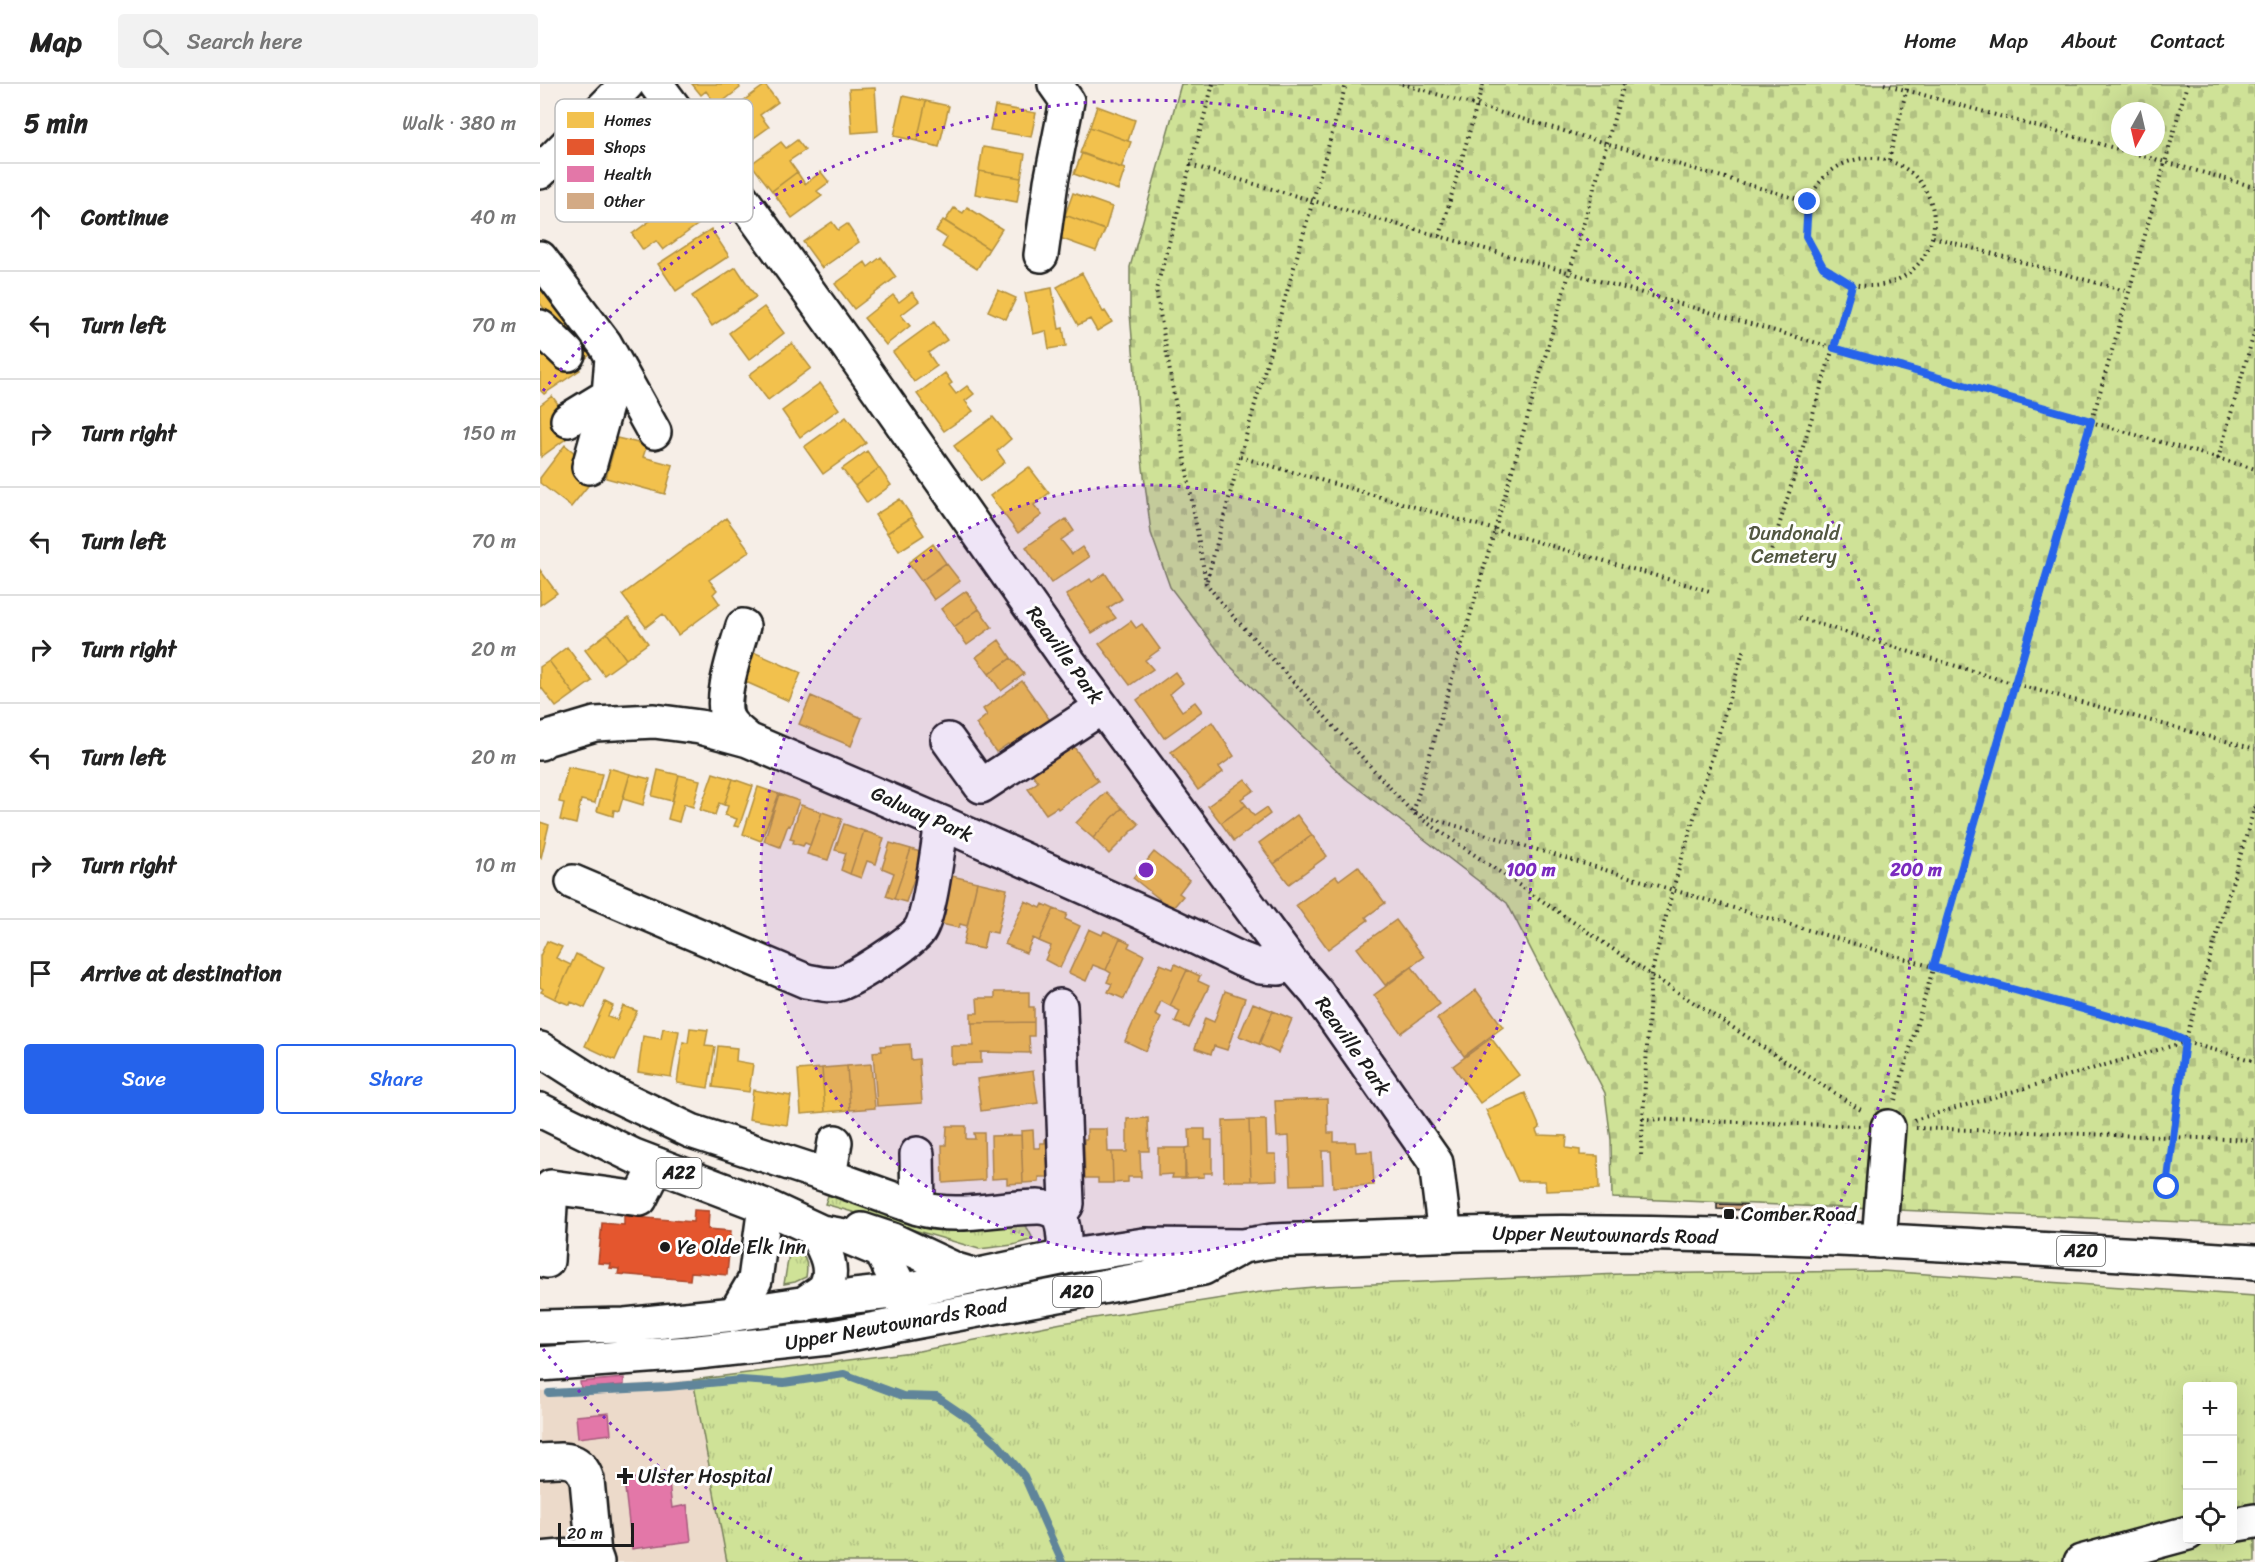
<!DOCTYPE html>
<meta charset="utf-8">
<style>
body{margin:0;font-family:Sriracha,sans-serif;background:#f2f2f2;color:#222}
.controls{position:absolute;right:18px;bottom:18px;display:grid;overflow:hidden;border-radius:6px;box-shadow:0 6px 24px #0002}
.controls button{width:54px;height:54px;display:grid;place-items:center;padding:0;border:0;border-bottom:2px solid #e0e0e0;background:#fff;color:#222;font:30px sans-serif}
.compass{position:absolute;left:1571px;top:18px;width:54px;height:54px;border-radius:50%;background:#fff;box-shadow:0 6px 24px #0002;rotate:188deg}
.scale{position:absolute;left:18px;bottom:15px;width:76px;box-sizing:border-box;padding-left:6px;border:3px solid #1c1c1c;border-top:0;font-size:16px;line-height:21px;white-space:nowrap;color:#1c1c1c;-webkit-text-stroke:4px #fff;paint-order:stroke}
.stop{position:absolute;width:18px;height:18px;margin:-14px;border:4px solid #2563eb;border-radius:50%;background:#fff}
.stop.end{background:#2563eb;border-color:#fff;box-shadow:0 2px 6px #0008}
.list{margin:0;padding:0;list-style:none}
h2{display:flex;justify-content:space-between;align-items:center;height:78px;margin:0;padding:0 24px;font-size:26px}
h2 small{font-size:20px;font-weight:400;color:#767676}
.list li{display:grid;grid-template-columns:39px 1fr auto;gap:18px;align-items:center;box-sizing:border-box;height:108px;padding:0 24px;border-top:2px solid #e0e0e0}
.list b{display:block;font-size:22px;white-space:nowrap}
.list em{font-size:20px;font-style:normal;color:#767676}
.actions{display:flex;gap:12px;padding:18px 24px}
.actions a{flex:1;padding:14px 0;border:2px solid #2563eb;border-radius:6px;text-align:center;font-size:21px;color:#2563eb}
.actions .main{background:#2563eb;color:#fff}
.icon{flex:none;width:33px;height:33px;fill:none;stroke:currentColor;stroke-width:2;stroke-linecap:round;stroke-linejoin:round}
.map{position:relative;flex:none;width:1715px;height:1478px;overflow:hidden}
header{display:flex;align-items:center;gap:36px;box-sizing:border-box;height:84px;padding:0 30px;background:#fff;border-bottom:2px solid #e0e0e0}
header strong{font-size:28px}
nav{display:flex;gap:33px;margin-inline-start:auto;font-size:21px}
.search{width:420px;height:54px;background:#f2f2f2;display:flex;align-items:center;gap:15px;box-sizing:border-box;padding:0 21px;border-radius:6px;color:#767676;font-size:22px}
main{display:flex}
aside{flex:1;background:#fff}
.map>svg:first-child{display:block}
</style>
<header>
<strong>Map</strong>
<div class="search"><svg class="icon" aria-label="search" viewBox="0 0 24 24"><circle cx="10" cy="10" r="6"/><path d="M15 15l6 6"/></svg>Search here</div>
<nav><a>Home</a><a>Map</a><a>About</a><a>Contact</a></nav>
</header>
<main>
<aside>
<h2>5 min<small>Walk · 380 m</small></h2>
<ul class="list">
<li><svg class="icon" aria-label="ahead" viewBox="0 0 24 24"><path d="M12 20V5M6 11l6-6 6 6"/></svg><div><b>Continue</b></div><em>40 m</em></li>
<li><svg class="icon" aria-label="left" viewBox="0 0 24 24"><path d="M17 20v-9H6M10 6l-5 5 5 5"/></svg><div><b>Turn left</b></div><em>70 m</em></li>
<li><svg class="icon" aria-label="right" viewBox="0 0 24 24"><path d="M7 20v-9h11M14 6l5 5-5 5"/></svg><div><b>Turn right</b></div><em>150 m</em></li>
<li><svg class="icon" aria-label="left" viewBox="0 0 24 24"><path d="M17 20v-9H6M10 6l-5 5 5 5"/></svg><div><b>Turn left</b></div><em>70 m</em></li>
<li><svg class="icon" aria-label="right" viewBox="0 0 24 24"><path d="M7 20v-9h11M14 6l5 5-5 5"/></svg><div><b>Turn right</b></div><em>20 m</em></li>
<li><svg class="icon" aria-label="left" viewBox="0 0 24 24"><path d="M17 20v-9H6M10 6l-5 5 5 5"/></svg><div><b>Turn left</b></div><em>20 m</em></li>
<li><svg class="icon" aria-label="right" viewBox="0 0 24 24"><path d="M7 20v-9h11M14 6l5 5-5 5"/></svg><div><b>Turn right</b></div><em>10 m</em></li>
<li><svg class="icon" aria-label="arrive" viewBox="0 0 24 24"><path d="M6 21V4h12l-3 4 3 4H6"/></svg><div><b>Arrive at destination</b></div></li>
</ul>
<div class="actions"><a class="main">Save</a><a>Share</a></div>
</aside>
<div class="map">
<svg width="1715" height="1478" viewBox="0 0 1715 1478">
<defs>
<pattern id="grass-tufts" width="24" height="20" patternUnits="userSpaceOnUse" patternTransform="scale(1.5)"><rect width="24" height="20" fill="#cfe297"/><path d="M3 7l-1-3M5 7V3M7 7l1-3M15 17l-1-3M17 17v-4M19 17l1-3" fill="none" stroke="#b1c182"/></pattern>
<pattern id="cemetery-stones" width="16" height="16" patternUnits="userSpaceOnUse" patternTransform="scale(1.5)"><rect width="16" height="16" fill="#cfe297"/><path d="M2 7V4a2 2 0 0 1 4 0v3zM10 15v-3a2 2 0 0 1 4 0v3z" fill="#b1c182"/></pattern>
</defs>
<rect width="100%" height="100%" fill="#f6eee7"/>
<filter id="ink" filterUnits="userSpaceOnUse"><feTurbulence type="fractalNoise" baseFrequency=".0167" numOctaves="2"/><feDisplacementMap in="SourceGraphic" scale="12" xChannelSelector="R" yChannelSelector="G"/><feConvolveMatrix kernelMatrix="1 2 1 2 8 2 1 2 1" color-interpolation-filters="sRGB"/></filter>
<g filter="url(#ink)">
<path fill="#ecdaca" d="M153,1296L187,1478H0V1307Z"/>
<path fill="url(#grass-tufts)" stroke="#767f5a" stroke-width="1.5" fill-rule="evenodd" d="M289,1109L479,1136L488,1145L493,1155L473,1161L439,1165L285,1120Z
M250,1164C265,1171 269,1176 266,1193L255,1198L244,1200Z
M1342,1187L1715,1212V1478H187L153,1296L379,1267L522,1239L721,1208L784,1202L1081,1190ZM1648,1302H1692V1456H1648Z"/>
<path fill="url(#cemetery-stones)" stroke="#767f5a" stroke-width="1.5" fill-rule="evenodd" d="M641,0H1715V1141L1072,1114L1071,1056L1065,1009L967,819L806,695L689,581L630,503L611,449L602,375L590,229V183ZM1580,27H1616V63H1580Z"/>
<path fill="#f2c14e" stroke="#b2903f" stroke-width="1.5" d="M152,0H200L199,1L200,4L177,22L166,7L161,11Z
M225,1L238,18L220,31L229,43L204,61L194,47L189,51L177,36Z
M335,4L338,47L312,49L309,5Z
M363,12L386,17L377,57L354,52Z
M386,17L409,22L399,63L377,57Z
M455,22L496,29L491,53L450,46Z
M557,22L595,36L588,57L550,43Z
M550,43L591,58L581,84L540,69Z
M257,56L265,66L249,77L257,88L232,107L211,80L241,58L246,64Z
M443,63L485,70L481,94L439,87Z
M542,69L585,85L578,106L534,90Z
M439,87L481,94L477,118L435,110Z
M257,88L265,100L281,88L289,98L277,107L282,112L252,134L232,107Z
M148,109L164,136L123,166L116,157L103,166L92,150Z
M533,109L572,123L565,146L525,131Z
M427,123L462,145L449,165L405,137L414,124L423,129Z
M525,131L565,146L556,167L517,153Z
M403,136L449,165L437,185L402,163L407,154L396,147Z
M292,138L298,146L307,140L319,158L282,184L263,158Z
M171,145L189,172L136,207L118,180Z
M341,173L356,193L314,225L295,200L325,178L328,183Z
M196,183L216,213L172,242L152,212Z
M0,186L58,265L42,277L0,219Z
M542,189L563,228L565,227L572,238L557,247L550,235L538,241L517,203Z
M512,204L519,245L523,244L526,262L509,265L506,247L493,250L485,209Z
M458,206L476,214L466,235L448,227Z
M372,208L379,217L361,231L370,242L346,261L324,234L353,211L359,218Z
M224,223L244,249L209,276L189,249Z
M394,238L407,256L388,269L397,282L374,298L353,268Z
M0,254L40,286L4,310L0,306Z
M252,259L271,284L228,316L209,291Z
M405,289L412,299L409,301L416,310L427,302L434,310L425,317L433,327L404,347L377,310Z
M280,299L299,325L260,353L242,327Z
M12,312L24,328L14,336L27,354L1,373L0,321Z
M306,333L326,359L283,390L264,363Z
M453,333L471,355L457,367L465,378L441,397L414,362Z
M77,354L107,361L103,373L133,381L125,410L66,394Z
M25,361L42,375L51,398L31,423L0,399V394Z
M327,367L339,384L315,402L302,385Z
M489,383L509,409L494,421L502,431L478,449L450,412Z
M339,384L351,401L327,419L315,402Z
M360,415L372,433L347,449L335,431Z
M372,433L384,451L359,467L347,449Z
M186,434L210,467L169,496L177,506L173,510L180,520L138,551L123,530L106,543L82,511Z
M526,435L534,447L521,456L532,470L542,463L549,473L511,499L486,463Z
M393,460L406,479L381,497L368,479Z
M406,479L420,497L394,516L381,497Z
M0,486L17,509L0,521Z
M565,489L582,515L568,524L576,534L552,549L526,511L550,495L552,498Z
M426,507L439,525L414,543L401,525Z
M439,525L452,543L427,561L414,543Z
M89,533L108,559L86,575L67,549Z
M591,537L596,544L602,540L620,565L605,576L613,585L590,601L559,560Z
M67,549L86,575L64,591L45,566Z
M459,556L471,574L449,590L436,573Z
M27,563L52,597L34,610L9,577Z
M211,567L261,589L249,617L199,595Z
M471,574L484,590L461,607L449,590Z
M9,577L34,610L16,623L0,602V583Z
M635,588L643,599L630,610L642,627L655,618L662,627L624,654L597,616Z
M482,597L515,643L476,671L468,660L456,668L436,640L447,631L443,625Z
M271,612L322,634L311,662L259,640Z
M672,638L694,672L679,683L683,688L658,706L631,668Z
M527,653L558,697L518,725L517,723L506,730L488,705L498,698L487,682Z
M28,683L62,690L55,719L41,716L36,740L20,736L24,719L19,718Z
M69,684L90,690L79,727L74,726L73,732L57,727Z
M118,686L139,691L132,717L112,712Z
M173,689L193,695L184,721L179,719L175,731L160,726Z
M90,690L110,695L103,721L83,715Z
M139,691L160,696L153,723L144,720L139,738L128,735Z
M193,695L213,702L199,743L194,742L197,735L185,731L188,722L184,721Z
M705,695L714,706L701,715L706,721L681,739L668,722Z
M218,703L239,710L221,757L203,750Z
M566,708L582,724L553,754L536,739Z
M239,710L259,717L250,742L248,741L240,763L224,757Z
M261,721L282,728L270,761L265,759L263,762L253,759L254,756L250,755Z
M706,721L714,732L726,724L730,730L694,757L681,739Z
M582,724L599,740L569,770L553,754Z
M282,728L302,735L288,776L267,770Z
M757,731L772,751L734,780L719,759Z
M0,738L9,741L1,774L0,773Z
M304,740L324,747L310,790L301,786L306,769L295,766Z
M324,747L344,754L336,780L327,777L321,794L310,790Z
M772,751L787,772L749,800L734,780Z
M350,759L371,765L354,815L346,812L354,789L342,784Z
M371,765L391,772L382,798L374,795L366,818L354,815Z
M614,768L649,796L639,809L643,812L632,825L593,794Z
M818,782L845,819L826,833L828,836L788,865L756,821L796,792L799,796Z
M408,791L437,798L427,842L420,840L419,844L397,839Z
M437,798L467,805L457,849L447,847L443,865L423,861Z
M485,817L501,824L503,820L514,825L499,857L493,854L486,869L465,860Z
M514,825L527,830L525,835L540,842L520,884L505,876L511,862L499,857Z
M856,836L884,873L845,901L817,864Z
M549,845L562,851L564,847L580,854L566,886L553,881L546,897L529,889Z
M580,854L590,859L588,863L604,871L584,915L568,908L572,900L567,898L571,889L566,886Z
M7,857L22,863L16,874L31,881L15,915L1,908L3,905L0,903V872Z
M36,870L64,884L45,924L31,918L30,921L15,915Z
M620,880L633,885L635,880L647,886L630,922L621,917L615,931L621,934L606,967L585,957Z
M872,883L900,920L861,949L834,911Z
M647,886L660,892L658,897L669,902L649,944L635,938L640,927L630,922Z
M936,906L963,943L924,972L897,935Z
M685,907L705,914L687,966L674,962L671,970L655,964L665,934L674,938Z
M455,908H489V923H494V938L431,939V929H438L437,914H455Z
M65,918L73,922L68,932L77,936L83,922L97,927L75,976L45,962Z
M713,919L733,927L719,960L699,952Z
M733,927L752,935L738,969L719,960Z
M494,938V952H489L490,969L441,968V979L411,980V962H433L432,939Z
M123,944L139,947L131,993L98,988L103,952L121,955Z
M150,944L168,946L165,962L175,963L168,1004L137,999L143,958L148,959Z
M951,954L979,991L940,1019L913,982Z
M370,960L371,976L379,975L382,1019L337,1022L333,968L342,967L341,962Z
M178,962L197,964L196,977L213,980L209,1008L173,1003Z
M331,980L335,1024L310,1026L307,982Z
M307,982L310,1026L285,1028L282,984Z
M282,984L285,1028L261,1030L258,986Z
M493,987L498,1019L441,1027L437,995Z
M213,1006L251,1012L247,1041L209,1035Z
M985,1009L1000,1044L996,1046L998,1051L1027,1052L1026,1064L1040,1066V1071L1058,1072L1059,1105L1006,1107L1005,1097H978L946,1026Z
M787,1015L788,1049H794V1058H815L816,1068L832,1067L834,1101L793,1103L791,1067H782L783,1100L751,1101L749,1052L737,1053L735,1017Z
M608,1034L609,1067H600L601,1093H588V1098L573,1099L572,1068H587V1035Z
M709,1036H726L727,1070H736L737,1096L711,1097Z
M709,1036L711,1097H684L683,1037Z
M407,1042H426V1055H435L434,1049H444L445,1096L403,1099L402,1061H406Z
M547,1045H567L568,1068H572L573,1099H558V1094H545L544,1055H547Z
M649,1045H665V1056H672V1089H664V1093L645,1094V1064L650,1063Z
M493,1046L494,1064H500V1059H505V1055H511L513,1093H499V1098L483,1099L481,1047Z
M481,1051L483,1099L467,1100V1094L452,1095L451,1052Z
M618,1064H645L646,1094H632L633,1090L618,1091Z"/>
<path fill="#e4572e" stroke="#a84529" stroke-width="1.5" d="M154,1126L169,1127L168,1145L191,1147L187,1191L151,1188L150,1196L78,1190L79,1185L70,1184L71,1180L58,1179L62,1139L84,1141V1132L153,1138Z"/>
<path fill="#e377a8" stroke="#a75c7e" stroke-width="1.5" d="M84,1294V1301L41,1305L40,1298Z
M69,1329L71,1350L38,1354L36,1332Z
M128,1390L132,1424L147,1421L151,1457L92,1465L84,1396Z"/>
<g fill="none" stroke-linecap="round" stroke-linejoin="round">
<path stroke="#60859a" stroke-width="8" d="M9,1309L128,1303L201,1296L244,1299L304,1290L363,1312L397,1313L431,1336L457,1359L484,1392L522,1478"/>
</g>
<path fill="#d3aa85" stroke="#1c1c1c" stroke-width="1.5" d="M1177,1120L1206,1121L1205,1126L1177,1125Z"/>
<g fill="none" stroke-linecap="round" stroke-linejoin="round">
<g stroke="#1c1c1c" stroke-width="38">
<path id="minor" d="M116,0L202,115L307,261L529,578L752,880L777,909L896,1079L905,1151
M0,88L87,0
M501,171L511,98L527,17L515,0
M0,174L65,260L114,348
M0,243L28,270
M28,336L69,311
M49,383L69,311L72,273
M203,542C197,563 176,621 190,639C194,645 202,650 207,655
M408,656L441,702L562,623
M0,659L5,655L55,640L114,637L160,643L208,656L402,739L632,842L700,875L721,883L739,884L752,880
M33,798L266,897C276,899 288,902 298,900C311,897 372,858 379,847C390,833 398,760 402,739
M0,965L63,1005L151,1047L289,1092L378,1124C418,1136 457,1123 498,1123C505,1123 515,1126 519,1132C525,1143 524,1161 525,1173
M377,1070L378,1124
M289,1092L295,1058
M519,1132L527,1120L520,922
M1339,1157L1348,1043
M7,1177L11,1103L100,1115L117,1081
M195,1230L215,1196L225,1122
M0,1377C22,1376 39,1371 47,1396L54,1470
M1692,1441L1715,1437
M0,1475L54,1470L57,1478
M1541,1478L1648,1449"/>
</g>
<g stroke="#1c1c1c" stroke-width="38">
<path id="highway" d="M0,1026L94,1072L225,1122L281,1148L305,1152L341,1167L362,1207L365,1225
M322,1146L352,1156L416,1186L433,1191
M263,1221C269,1215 282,1209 286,1202C296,1183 282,1162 274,1146
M0,1243L85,1241L195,1230L314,1212L362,1207L525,1173L604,1161L703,1162L732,1157C844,1153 956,1147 1068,1149C1284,1151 1500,1165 1715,1178
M0,1280L149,1269L288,1254L663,1184L701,1163"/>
</g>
<path stroke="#1c1c1c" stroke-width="4" stroke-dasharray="1.5 4.5" stroke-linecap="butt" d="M673,0L616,206L666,499L683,521L873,729L1111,891L1324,1028
M862,0L1268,118
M1084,0L873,729L1393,883L1625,948L1645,958L1715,977
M1344,0L1715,103
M1266 138a64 64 0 1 1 128 0a64 64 0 1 1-128 0Z
M1349,76L1368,0
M650,81C777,119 904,153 1031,189C1259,253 1487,320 1715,385
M900,152L943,0
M1393,153L1589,208
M700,373L1173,508
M1678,375L1715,246
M1228,478L1312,201
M667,496L700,373L806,0
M1259,534L1475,600L1715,665
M1355,1016L1589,208L1647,0
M1102,1035L1321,1042
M1374,1036L1645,958
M1376,1044L1715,1056
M1101,1071L1111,891L1133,805L1204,564
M1627,1103L1645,958L1715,722"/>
<use href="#minor" stroke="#fff" stroke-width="33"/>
<use href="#highway" stroke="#fff" stroke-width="33"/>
</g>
</g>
<g fill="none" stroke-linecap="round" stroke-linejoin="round" filter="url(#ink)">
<path stroke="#2563eb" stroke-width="8" d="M1268,118L1266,152L1283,183L1312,201L1294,264L1551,337L1393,883L1625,948L1645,957L1627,1103"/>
</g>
<circle cx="606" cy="786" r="385" fill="#7b2cbf" fill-opacity=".12"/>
<g fill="none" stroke="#7b2cbf" stroke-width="3" stroke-dasharray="3 6">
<circle cx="606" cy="786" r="385"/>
<path d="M262 1475A770 770 0 0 1 3 1265M3 307A770 770 0 1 1 950 1475"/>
</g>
<g fill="#1c1c1c" stroke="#fff" stroke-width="2">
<rect x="1183" y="1124" width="12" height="12" rx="3"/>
<circle cx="125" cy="1163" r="6"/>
<path d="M82 1383h6v6h6v6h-6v6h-6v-6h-6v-6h6z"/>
</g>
<g text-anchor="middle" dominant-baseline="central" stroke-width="6" stroke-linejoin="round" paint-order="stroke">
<g fill="#fff" stroke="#606060" stroke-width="1.5">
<rect x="116.5" y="1074" width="45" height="30" rx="4.5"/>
<rect x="1517" y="1152" width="48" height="30" rx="4.5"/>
<rect x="513" y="1193" width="48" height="30" rx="4.5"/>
</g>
<g font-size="18" font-weight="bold" fill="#1c1c1c">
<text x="139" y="1089">A22</text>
<text x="1541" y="1167">A20</text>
<text x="537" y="1208">A20</text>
</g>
<g font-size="20" fill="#525741" stroke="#fff">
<text x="1254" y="449">Dundonald<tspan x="1254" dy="23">Cemetery</tspan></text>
</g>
<g font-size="20" fill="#1c1c1c" stroke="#fff">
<text transform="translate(525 571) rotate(54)">Reaville Park</text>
<text transform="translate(382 730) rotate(24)">Galway Park</text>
<text transform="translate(813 962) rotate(55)">Reaville Park</text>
<text transform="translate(1065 1151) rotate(1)">Upper Newtownards Road</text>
<text transform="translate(356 1240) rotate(-10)">Upper Newtownards Road</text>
</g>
<g font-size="20" fill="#1c1c1c" stroke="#fff" text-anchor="start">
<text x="1201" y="1130">Comber Road</text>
<text x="137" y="1163">Ye Olde Elk Inn</text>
<text x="98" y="1392">Ulster Hospital</text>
</g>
</g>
<rect x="15" y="15" width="198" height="123" rx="9" fill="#fff" stroke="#bbb" stroke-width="1.5"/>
<rect x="27" y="28" width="27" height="16" fill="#f2c14e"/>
<rect x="27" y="55" width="27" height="16" fill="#e4572e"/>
<rect x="27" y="82" width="27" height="16" fill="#e377a8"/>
<rect x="27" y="109" width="27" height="16" fill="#d3aa85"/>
<g font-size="16" fill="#1c1c1c">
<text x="64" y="42">Homes</text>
<text x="64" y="69">Shops</text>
<text x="64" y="96">Health</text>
<text x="64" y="123">Other</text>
</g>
<circle cx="606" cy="786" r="9" fill="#7b2cbf" stroke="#fff" stroke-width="3"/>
<g font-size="18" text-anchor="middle" font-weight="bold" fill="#7b2cbf" stroke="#fff" stroke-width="6" stroke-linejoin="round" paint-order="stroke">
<text x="991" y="792">100 m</text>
<text x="1376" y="792">200 m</text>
</g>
</svg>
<div class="controls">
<button>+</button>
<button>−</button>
<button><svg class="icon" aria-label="locate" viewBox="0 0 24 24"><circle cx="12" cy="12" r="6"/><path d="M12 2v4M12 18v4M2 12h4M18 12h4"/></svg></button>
</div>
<svg class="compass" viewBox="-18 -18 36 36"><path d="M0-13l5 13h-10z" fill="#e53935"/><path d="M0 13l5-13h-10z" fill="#767676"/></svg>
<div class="scale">20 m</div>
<div class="stop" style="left:1627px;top:1103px"></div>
<div class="stop end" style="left:1268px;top:118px"></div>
</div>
</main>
